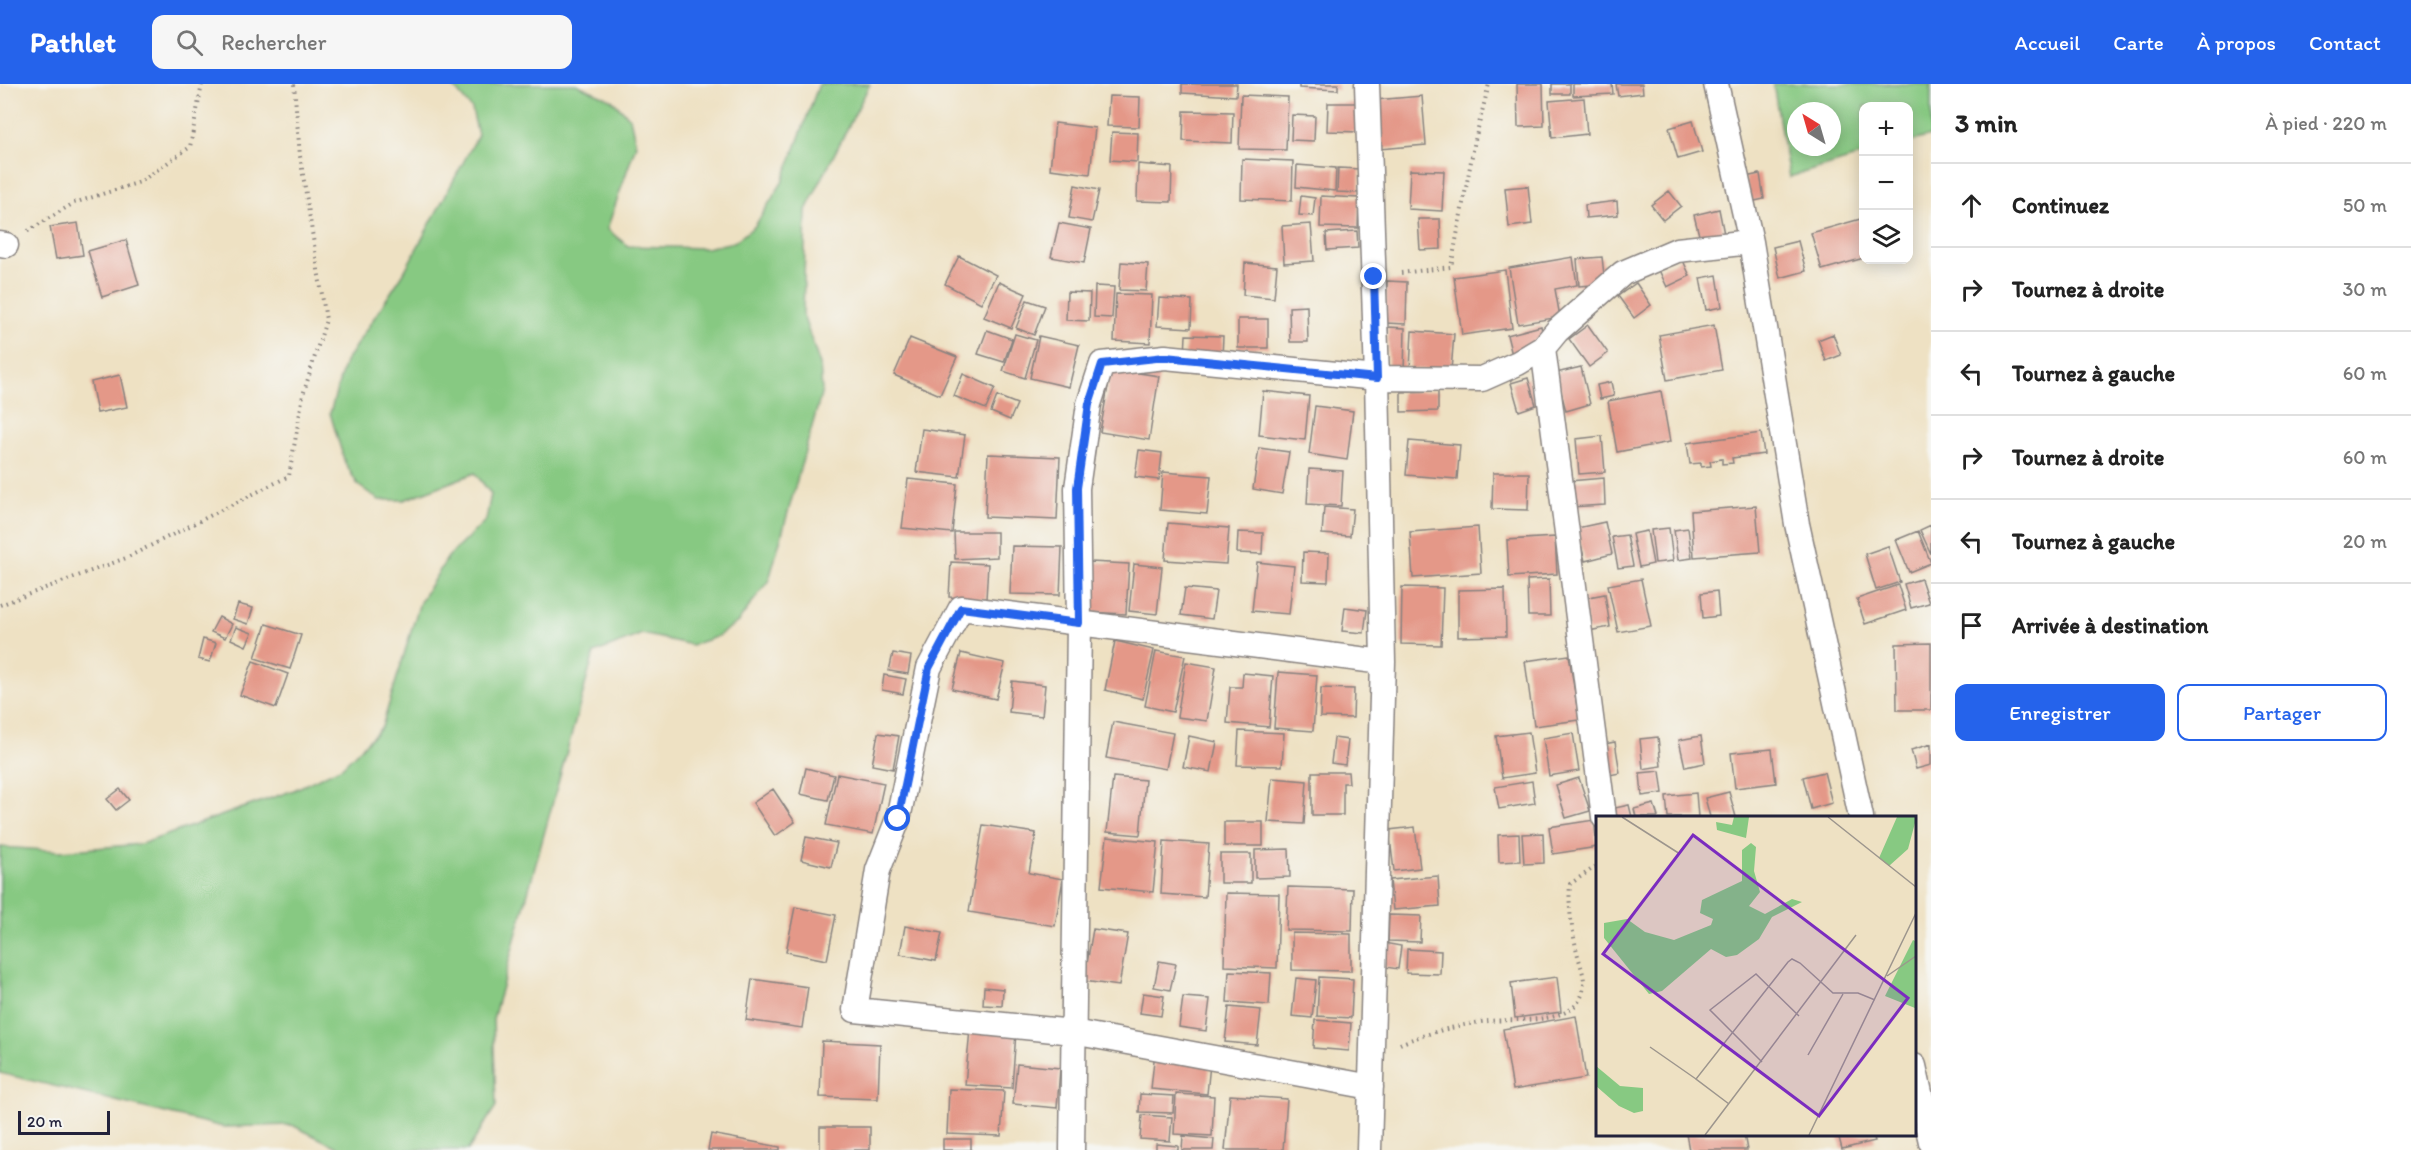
<!DOCTYPE html>
<html lang="fr">
<meta charset="utf-8">
<style>
body{margin:0;font-family:Itim,sans-serif;background:#f6f6f6;color:#222}
.controls{position:absolute;right:18px;top:18px;display:grid;overflow:hidden;border-radius:12px;box-shadow:0 3px 15px #0003}
.controls button{width:54px;height:54px;display:grid;place-items:center;padding:0;border:0;border-bottom:2px solid #e0e0e0;background:#fff;color:#222;font:30px sans-serif}
.compass{position:absolute;left:1787px;top:18px;width:54px;height:54px;border-radius:50%;background:#fff;box-shadow:0 3px 15px #0003;rotate:323deg}
.scale{position:absolute;left:18px;bottom:15px;width:92px;box-sizing:border-box;padding-left:6px;border:3px solid #22223b;border-top:0;font-size:16px;line-height:21px;white-space:nowrap;color:#22223b;-webkit-text-stroke:4px #f6f6f2;paint-order:stroke}
.stop{position:absolute;width:18px;height:18px;margin:-14px;border:4px solid #2563eb;border-radius:50%;background:#fff}
.stop.end{background:#2563eb;border-color:#fff;box-shadow:0 2px 6px #0008}
.list{margin:0;padding:0;list-style:none}
h2{display:flex;justify-content:space-between;align-items:center;height:78px;margin:0;padding:0 24px;font-size:26px}
h2 small{font-size:20px;font-weight:400;color:#767676}
.list li{display:grid;grid-template-columns:39px 1fr auto;gap:18px;align-items:center;box-sizing:border-box;height:84px;padding:0 24px;border-top:2px solid #e0e0e0}
.list b{display:block;font-size:22px;white-space:nowrap}
.list em{font-size:20px;font-style:normal;color:#767676}
.actions{display:flex;gap:12px;padding:18px 24px}
.actions a{flex:1;padding:14px 0;border:2px solid #2563eb;border-radius:12px;text-align:center;font-size:21px;color:#2563eb}
.actions .main{background:#2563eb;color:#fff}
.icon{flex:none;width:33px;height:33px;fill:none;stroke:currentColor;stroke-width:2;stroke-linecap:round;stroke-linejoin:round}
.map{position:relative;flex:none;width:1931px;height:1066px;overflow:hidden}
header{display:flex;align-items:center;gap:36px;box-sizing:border-box;height:84px;padding:0 30px;background:#2563eb;color:#fff}
header strong{font-size:28px}
nav{display:flex;gap:33px;margin-inline-start:auto;font-size:21px}
.search{width:420px;height:54px;background:#f6f6f6;display:flex;align-items:center;gap:15px;box-sizing:border-box;padding:0 21px;border-radius:12px;color:#767676;font-size:22px}
main{display:flex}
aside{flex:1;background:#fff}
.map>svg:first-child{display:block}
</style>
<header>
<strong>Pathlet</strong>
<div class="search"><svg class="icon" aria-label="search" viewBox="0 0 24 24"><circle cx="10" cy="10" r="6"/><path d="M15 15l6 6"/></svg>Rechercher</div>
<nav><a>Accueil</a><a>Carte</a><a>À propos</a><a>Contact</a></nav>
</header>
<main>
<div class="map">
<svg width="1931" height="1066" viewBox="0 0 1931 1066">
<rect width="100%" height="100%" fill="#f6f6f2"/>
<filter id="ink" filterUnits="userSpaceOnUse"><feTurbulence type="fractalNoise" baseFrequency=".0167" numOctaves="2"/><feDisplacementMap in="SourceGraphic" scale="12" xChannelSelector="R" yChannelSelector="G"/><feConvolveMatrix kernelMatrix="1 2 1 2 8 2 1 2 1" color-interpolation-filters="sRGB"/></filter>
<filter id="wash" filterUnits="userSpaceOnUse"><feTurbulence type="fractalNoise" baseFrequency=".008" numOctaves="4" result="noise"/><feDisplacementMap in="SourceGraphic" scale="24" xChannelSelector="R" yChannelSelector="G"/><feGaussianBlur stdDeviation="1.35" result="paint"/><feColorMatrix in="noise" values="0 0 0 0 0 0 0 0 0 0 0 0 0 0 0 0 0 1.4 0 .05"/><feComposite in="paint" operator="in"/></filter>
<g filter="url(#wash)">
<rect width="100%" height="100%" fill="#eee1c3"/>
<path fill="#87c982" stroke="#54765e" stroke-width="1.5" fill-rule="evenodd" d="M451,0H576L612,16L630,34L636,61L607,145L628,162L706,164L734,158L755,142L783,97L819,0H870L806,126L803,231L820,281L822,307L769,496L738,538L716,553L692,561L642,550L594,569L493,935L496,1022L468,1066H343L292,1041L223,1043L0,989V763L61,767L141,760L294,706L342,683L382,643L420,518L448,473L486,436L491,410L475,389L404,416H379L358,401L345,379L330,329L345,278L403,190L478,51L472,25Z
M1773,0H1931V52L1909,58L1908,22H1864L1863,71L1789,93ZM1796,27H1832V63H1796Z"/>
<g id="blocks">
<path fill="#e49888" d="M1182,0H1237L1236,12L1182,9Z
M1299,0H1338V6L1299,4Z
M1517,0H1543L1544,42L1518,43Z
M1552,0H1570V10H1552Z
M1573,0H1612L1613,10L1573,12Z
M1616,0H1642L1643,9L1618,12Z
M1241,11L1288,13L1286,66L1239,65Z
M1109,12L1140,13L1139,43L1107,42Z
M1422,12L1426,61L1379,65L1375,16Z
M1584,14L1587,50L1552,54L1549,17Z
M1328,19H1362L1360,48L1327,47Z
M1184,27L1233,28L1232,59L1183,57Z
M1292,31L1315,32L1314,57L1291,56Z
M1693,37L1702,68L1678,75L1669,44Z
M1055,39L1095,44L1090,90L1050,85Z
M1112,48L1138,49L1137,78L1110,76Z
M1242,75L1293,77L1292,117L1241,115Z
M1138,80L1172,83L1171,118L1137,117Z
M1297,81L1336,84L1335,107L1296,103Z
M1338,84L1360,85L1359,109L1337,108Z
M1410,86L1444,87L1442,127L1408,125Z
M1760,90L1764,115L1750,118L1745,93Z
M1075,101L1099,106L1092,138L1069,134Z
M1528,102L1532,140L1509,143L1505,104Z
M1669,107L1681,122L1663,136L1651,121Z
M1301,112L1315,114L1313,132L1299,131Z
M1321,112L1359,114L1358,144L1320,143Z
M1617,117L1618,131L1586,134L1585,121Z
M1719,125L1724,150L1700,155L1694,131Z
M1864,134V174L1822,186L1811,149Z
M1418,135H1440L1441,165L1420,166Z
M78,139L83,171L56,175L50,143Z
M1059,139L1091,145L1084,179L1051,173Z
M1311,140L1314,177L1284,179L1282,142Z
M1357,147L1358,164L1327,166L1326,149Z
M126,156L139,201L102,213L88,167Z
M1798,157L1806,187L1780,194L1773,163Z
M959,172L996,191L981,219L945,200Z
M1573,173L1577,201L1555,205L1560,233L1518,240L1509,184Z
M1602,173L1605,200L1579,202L1577,175Z
M1682,174L1690,192L1667,203L1659,186Z
M1121,178L1148,180L1146,207L1119,206Z
M1245,179L1277,182L1274,214L1243,211Z
M1505,186L1512,244L1462,251L1454,193Z
M1717,191L1722,223L1706,226L1700,194Z
M1387,197L1407,198L1406,240L1385,239Z
M999,198L1026,210L1011,244L984,233Z
M1636,199L1651,221L1634,234L1618,212Z
M1095,202L1114,203L1112,234L1094,233Z
M1067,208L1090,209L1089,237L1066,236Z
M1116,210L1152,211L1150,259L1114,257Z
M1159,214L1192,216L1191,244L1157,242Z
M1027,216L1045,222L1034,251L1016,244Z
M1307,222L1308,258H1290L1289,223Z
M1238,235H1268V264H1238Z
M1588,241L1608,269L1589,283L1569,255Z
M1714,241L1722,286L1667,296L1659,251Z
M1541,242L1543,252L1512,271L1507,251Z
M1388,243L1405,244L1404,290L1388,289Z
M987,246L1012,255L1004,278L978,270Z
M1412,247L1454,250L1451,287L1410,285Z
M1015,250L1036,256L1025,294L1003,287Z
M1833,250L1841,271L1826,277L1818,256Z
M1186,251L1223,252L1222,274L1185,272Z
M1039,252L1079,261L1069,303L1030,294Z
M910,254L957,273L940,311L894,291Z
M1581,283L1590,320L1566,327L1556,289Z
M1111,285L1159,292L1149,356L1100,348Z
M963,290L995,304L986,325L954,312Z
M120,291L127,323L97,329L91,298Z
M1528,294L1536,321L1519,327L1511,299Z
M1611,298L1614,312L1600,315L1597,301Z
M1263,307L1309,312L1305,356L1259,351Z
M1438,307V327L1401,328V308Z
M1661,307L1670,358L1617,368L1608,317Z
M997,312L1017,320L1010,336L991,328Z
M1315,322L1353,327L1347,376L1309,370Z
M922,345L965,351L959,393L916,388Z
M1761,349L1764,370L1732,374L1733,379L1722,380V375L1710,377L1711,382L1701,383V379L1690,380L1687,359Z
M1602,352L1605,388L1579,390L1576,355Z
M1409,357L1460,361L1457,395L1406,391Z
M1259,364L1289,368L1282,410L1253,405Z
M1139,366L1162,369L1159,396L1135,393Z
M988,370L1060,373L1057,436L985,433Z
M1309,385L1343,387L1341,422L1307,420Z
M1163,388L1211,392L1207,430L1160,426Z
M1493,389H1529L1528,426L1492,425Z
M1604,394L1605,421L1570,423L1569,397Z
M908,395L957,400L952,449L902,444Z
M1756,422L1760,468L1694,473L1691,427Z
M1324,423L1353,425L1350,452L1322,450Z
M1605,438L1612,470L1585,477L1577,444Z
M1168,439L1229,444L1226,480L1165,476Z
M1931,441V470L1920,446Z
M1478,443L1481,489L1413,494L1410,448Z
M1669,444L1673,477L1655,479L1651,446Z
M1688,444L1692,474L1678,476L1674,446Z
M1647,447L1653,480L1639,483L1632,450Z
M1918,447L1931,479L1909,488L1896,456Z
M954,448H997V473L955,475Z
M1238,448L1263,449L1262,470L1237,469Z
M1627,451L1633,482L1618,484L1612,453Z
M1555,453L1557,490L1509,493L1507,456Z
M1012,462L1062,463L1060,511L1010,510Z
M1888,462L1900,498L1876,506L1865,470Z
M1303,468L1329,469L1328,498L1302,497Z
M951,478L988,480L986,515L949,513Z
M1090,478L1129,480L1126,530L1086,528Z
M1257,478L1294,482L1289,530L1252,527Z
M1134,480L1162,483L1157,530L1129,527Z
M1549,495L1550,532H1528L1527,496Z
M1641,495L1651,542L1618,548L1608,501Z
M1921,495L1929,519L1911,524L1904,500Z
M1898,501L1906,526L1865,540L1857,515Z
M1402,503L1443,504L1441,561L1401,560Z
M1185,504L1216,507L1212,535L1181,531Z
M1505,505L1506,552L1458,553V506Z
M1717,507L1719,532L1703,534L1701,509Z
M1605,510L1610,543L1588,547L1583,514Z
M238,520L253,524L248,540L233,535Z
M1345,523L1367,526L1364,549L1342,547Z
M219,533L232,540L225,554L211,548Z
M266,540L301,551L290,585L255,574Z
M236,543L252,549L246,562L231,555Z
M203,555L216,559L210,578L198,575Z
M1115,557L1154,566L1143,615L1105,606Z
M1931,559V626H1897L1896,560Z
M1156,567L1185,572L1173,628L1145,622Z
M893,569L911,572L908,590L889,587Z
M961,569L1005,579L996,615L952,605Z
M1569,571L1579,636L1534,642L1525,577Z
M253,577L288,590L276,624L240,611Z
M1186,578L1216,583L1207,637L1177,633Z
M1278,588L1317,591L1313,647L1274,644Z
M1243,589L1273,592L1269,643L1227,639L1230,603H1242Z
M884,591L906,595L903,610L882,606Z
M1012,597L1045,601L1042,632L1009,628Z
M1321,604L1354,605L1353,634L1320,633Z
M1113,638L1173,649L1166,685L1106,674Z
M1239,647L1284,649L1282,682L1237,681Z
M1529,648L1535,689L1502,694L1496,652Z
M878,649L899,652L893,685L872,681Z
M1573,649L1579,687L1549,692L1543,654Z
M1189,652L1217,658L1211,688L1183,683Z
M1701,652L1705,679L1685,683L1679,656Z
M1658,653L1661,682L1643,685L1640,655Z
M1334,654L1348,656L1345,681L1331,679Z
M1615,658L1620,689L1604,692L1599,661Z
M1931,660V681L1916,685L1911,666Z
M1772,665L1776,699L1735,704L1731,669Z
M806,684L834,691L828,716L800,710Z
M1660,687L1663,709L1642,712L1640,689Z
M1312,688H1348L1349,699H1343V731H1312Z
M1824,688L1832,719L1811,725L1803,693Z
M837,690L884,699L873,750L826,741Z
M1113,693L1145,696L1140,751L1107,748Z
M1272,694L1307,697L1304,740L1268,738Z
M1579,694L1590,727L1566,734L1556,701Z
M1532,697L1535,719L1499,725L1495,703Z
M120,705L129,716L116,726L107,715Z
M773,705L795,738L775,752L753,719Z
M1729,708L1736,733H1710L1705,714Z
M1696,709L1698,733H1668L1666,712Z
M1654,720L1658,733H1636L1634,725Z
M1629,721L1632,733H1617L1615,724Z
M1594,736L1597,763L1553,770L1549,743Z
M1224,738H1263V762H1224Z
M983,741L1036,749L1029,789L1063,795L1055,842L969,828Z
M1415,743L1420,784L1394,787L1389,746Z
M1543,749L1544,779L1524,780L1522,750Z
M1519,750L1520,777L1499,778L1498,751Z
M806,753L837,759L831,783L801,776Z
M1107,753L1158,758L1153,808L1101,803Z
M1164,757L1209,760L1205,813L1161,810Z
M1289,765L1290,793L1255,794V766Z
M1220,770H1251V799H1220Z
M1438,792L1440,822L1393,826L1390,796Z
M1288,803L1353,805L1352,847L1286,846Z
M1226,809L1279,810L1277,884L1224,882Z
M795,823L836,831L827,876L786,868Z
M1389,831L1421,832L1420,858L1388,857Z
M905,842L942,849L936,877L900,870Z
M1093,845L1128,850L1119,902L1084,897Z
M1292,849L1351,850V887L1292,886Z
M1384,859L1401,862L1398,885L1379,882Z
M1407,865L1441,867L1440,890L1406,889Z
M1159,877L1176,880L1170,906L1154,903Z
M1229,887L1271,889L1269,921L1227,918Z
M1319,893L1353,895L1351,934L1317,932Z
M1557,893L1561,928L1515,934L1511,899Z
M1296,894L1316,896L1312,934L1292,932Z
M752,895L808,903L802,944L746,936Z
M984,903L1003,905L1002,922L983,921Z
M1143,909L1164,912L1161,932L1140,929Z
M1183,913L1210,915L1206,947L1179,943Z
M1229,923L1261,926L1257,961L1225,958Z
M1576,932L1586,994L1513,1006L1503,945Z
M1315,936L1351,939L1349,967L1313,964Z
M970,945L1016,948L1012,1004L965,1001Z
M822,957L880,960L878,1015L820,1013Z
M1154,976L1210,980L1207,1010L1151,1005Z
M1017,980L1060,984L1057,1024L1013,1020Z
M949,1005L1004,1007L1001,1052L947,1050Z
M1140,1010L1174,1012L1173,1029L1139,1028Z
M1176,1010L1214,1012L1212,1052L1174,1050Z
M1230,1011L1287,1015L1283,1066H1225Z
M1142,1031L1172,1033L1170,1057L1140,1055Z
M820,1043H870V1066H820Z
M711,1050L780,1063V1066H708Z
M1686,1050H1744L1747,1066H1689Z
M1838,1050H1873L1875,1057L1842,1065Z
M1183,1052L1214,1055L1213,1066H1182Z
M943,1055H971V1066H943Z
M1156,1060L1178,1062V1066H1156Z"/>
</g>
</g>
<g filter="url(#ink)">
<use href="#blocks" fill-opacity="0" stroke="#88827f" stroke-width="1.5"/>
<g fill="none" stroke-linecap="round" stroke-linejoin="round">
<g stroke="#88827f" stroke-width="27">
<path id="street" d="M1367,0L1377,294L1383,578L1369,1066
M1716,0L1751,158L1797,440L1861,733
M0,160L6,161
M1543,264L1604,733
M1914,982L1931,1058
M1371,1003L1073,948L855,926L878,786L898,735L929,584L961,524L1383,578
M1072,1066L1079,539L1077,404L1089,320L1102,280L1165,273L1377,294L1482,295L1518,279L1543,264L1557,247L1623,189L1677,166L1751,158"/>
</g>
<path stroke="#88827f" stroke-width="4" stroke-dasharray="1.5 4.5" stroke-linecap="butt" d="M28,147L74,119L140,98L190,63L202,0
M1401,189L1451,183L1475,56L1489,0
M0,521L126,474L289,392L303,311L326,236L300,72L294,0
M1400,960C1420,951 1466,939 1489,937C1518,934 1583,944 1584,899C1584,889 1579,877 1577,868C1572,845 1568,823 1570,800L1598,781"/>
<use href="#street" stroke="#fff" stroke-width="24"/>
</g>
</g>
<g fill="none" stroke-linecap="round" stroke-linejoin="round" filter="url(#ink)">
<path stroke="#2563eb" stroke-width="8" d="M898,735L929,584L961,524L1079,539L1077,404L1089,320L1102,280L1165,273L1377,294L1374,193"/>
</g>
<g transform="translate(1596 732)">
<rect width="320" height="320" fill="#eee1c3"/>
<path d="M138,1H153L150,22L121,14L120,6L136,9ZM301,1H319V7L312,33L293,50L283,42ZM155,27L160,31L158,55L164,76L153,90L169,98L196,83L206,86L176,101L163,123L141,139L130,141L115,133L66,175L53,178L8,122V107L31,103L49,116L78,124L115,109L117,103L104,97L106,84L146,65V34ZM317,124L319,125V192L289,180ZM0,250L24,270L47,272V295L38,297L23,290L0,270Z" fill="#87c982"/>
<path fill="none" stroke="#9c958d" stroke-width="1.5" d="M26,1L84,38M232,1L320,71M291,160L320,140M54,231L100,263M212,239L247,178M166,246L114,194L160,158L203,200M133,288L100,263L192,146L196,143L204,147L237,177H262L279,184M109,319L260,119M213,319L320,97"/>
<path fill="#7b2cbf" fill-opacity="0.15" stroke="#7b2cbf" stroke-width="3" d="M97,19L312,182L223,300L7,138Z"/>
<rect width="320" height="320" fill="none" stroke="#22223b" stroke-width="3"/>
</g>
</svg>
<div class="controls">
<button>+</button>
<button>−</button>
<button><svg class="icon" aria-label="layers" viewBox="0 0 24 24"><path d="M12 4l9 5-9 5-9-5zM3 14l9 5 9-5"/></svg></button>
</div>
<svg class="compass" viewBox="-18 -18 36 36"><path d="M0-13l5 13h-10z" fill="#e53935"/><path d="M0 13l5-13h-10z" fill="#767676"/></svg>
<div class="scale">20 m</div>
<div class="stop" style="left:898px;top:735px"></div>
<div class="stop end" style="left:1374px;top:193px"></div>
</div>
<aside>
<h2>3 min<small>À pied · 220 m</small></h2>
<ul class="list">
<li><svg class="icon" aria-label="ahead" viewBox="0 0 24 24"><path d="M12 20V5M6 11l6-6 6 6"/></svg><div><b>Continuez</b></div><em>50 m</em></li>
<li><svg class="icon" aria-label="right" viewBox="0 0 24 24"><path d="M7 20v-9h11M14 6l5 5-5 5"/></svg><div><b>Tournez à droite</b></div><em>30 m</em></li>
<li><svg class="icon" aria-label="left" viewBox="0 0 24 24"><path d="M17 20v-9H6M10 6l-5 5 5 5"/></svg><div><b>Tournez à gauche</b></div><em>60 m</em></li>
<li><svg class="icon" aria-label="right" viewBox="0 0 24 24"><path d="M7 20v-9h11M14 6l5 5-5 5"/></svg><div><b>Tournez à droite</b></div><em>60 m</em></li>
<li><svg class="icon" aria-label="left" viewBox="0 0 24 24"><path d="M17 20v-9H6M10 6l-5 5 5 5"/></svg><div><b>Tournez à gauche</b></div><em>20 m</em></li>
<li><svg class="icon" aria-label="arrive" viewBox="0 0 24 24"><path d="M6 21V4h12l-3 4 3 4H6"/></svg><div><b>Arrivée à destination</b></div></li>
</ul>
<div class="actions"><a class="main">Enregistrer</a><a>Partager</a></div>
</aside>
</main>
